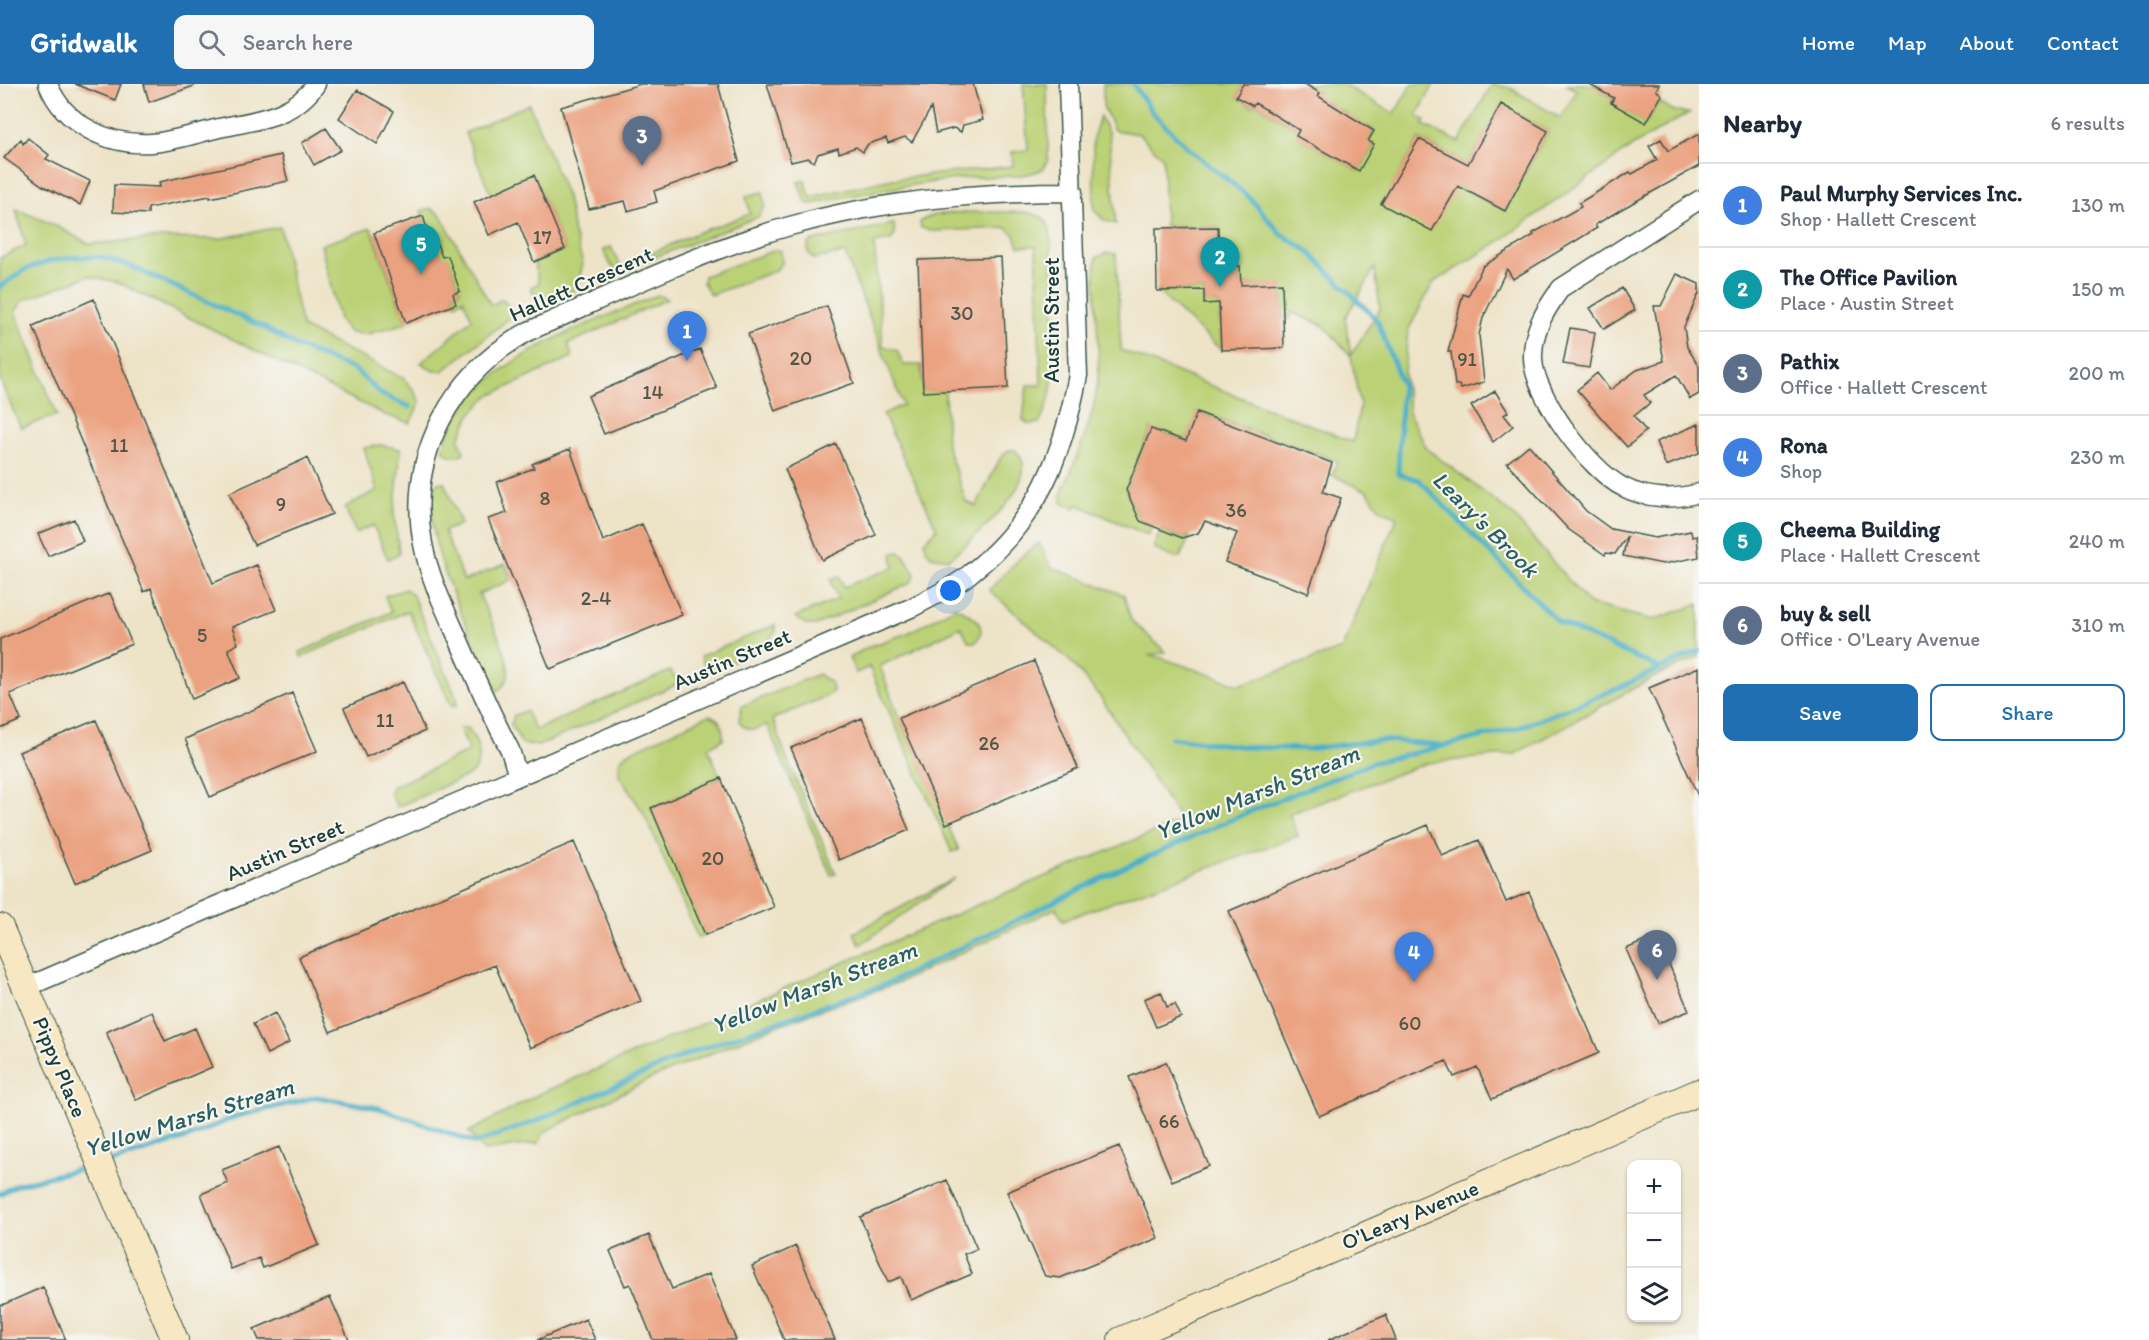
<!DOCTYPE html>
<meta charset="utf-8">
<style>
body{margin:0;font-family:Itim,sans-serif;background:#f6f6f7;color:#1f2937}
.controls{position:absolute;right:18px;bottom:18px;display:grid;overflow:hidden;border-radius:12px;box-shadow:0 2px 4px #0004}
.controls button{width:54px;height:54px;display:grid;place-items:center;padding:0;border:0;border-bottom:2px solid #e0e1e3;background:#fff;color:#1f2937;font:30px sans-serif}
.you{position:absolute;left:951px;top:507px;width:21px;height:21px;margin:-15px;border:4px solid #fff;border-radius:50%;background:#1a73e8;box-shadow:0 0 0 9px #1a73e833}
.badge{display:grid;place-items:center;width:39px;height:39px;border-radius:50%;background:#1f6fb2;color:#fff;font-size:20px;font-weight:700}
.pin{position:absolute;translate:-50% -50px;filter:drop-shadow(0 2px 3px #0008)}
.pin::after{content:'';position:absolute;top:32px;width:21px;height:18px;background:inherit;clip-path:polygon(0 0,100% 0,50% 100%)}
.list{margin:0;padding:0;list-style:none}
h2{display:flex;justify-content:space-between;align-items:center;height:78px;margin:0;padding:0 24px;font-size:26px}
h2 small{font-size:20px;font-weight:400;color:#747a83}
.list li{display:grid;grid-template-columns:39px 1fr auto;gap:18px;align-items:center;box-sizing:border-box;height:84px;padding:0 24px;border-top:2px solid #e0e1e3}
.list b{display:block;font-size:22px;white-space:nowrap}
.list p{margin:0;font-size:20px;white-space:nowrap;color:#747a83}
.list em{font-size:20px;font-style:normal;color:#747a83}
.actions{display:flex;gap:12px;padding:18px 24px}
.actions a{flex:1;padding:14px 0;border:2px solid #1f6fb2;border-radius:12px;text-align:center;font-size:21px;color:#1f6fb2}
.actions .main{background:#1f6fb2;color:#fff}
.icon{flex:none;width:33px;height:33px;fill:none;stroke:currentColor;stroke-width:2;stroke-linecap:round;stroke-linejoin:round}
.map{position:relative;flex:none;width:1699px;height:1256px;overflow:hidden}
header{display:flex;align-items:center;gap:36px;box-sizing:border-box;height:84px;padding:0 30px;background:#1f6fb2;color:#fff}
header strong{font-size:28px}
nav{display:flex;gap:33px;margin-inline-start:auto;font-size:21px}
.search{width:420px;height:54px;background:#f6f6f7;display:flex;align-items:center;gap:15px;box-sizing:border-box;padding:0 21px;border-radius:12px;color:#747a83;font-size:22px}
main{display:flex}
aside{flex:1;background:#fff}
.map>svg:first-child{display:block}
</style>
<header>
<strong>Gridwalk</strong>
<div class="search"><svg class="icon" aria-label="search" viewBox="0 0 24 24"><circle cx="10" cy="10" r="6"/><path d="M15 15l6 6"/></svg>Search here</div>
<nav><a>Home</a><a>Map</a><a>About</a><a>Contact</a></nav>
</header>
<main>
<div class="map">
<svg width="1699" height="1256" viewBox="0 0 1699 1256">
<rect width="100%" height="100%" fill="#f6f6f2"/>
<filter id="ink" filterUnits="userSpaceOnUse"><feTurbulence type="fractalNoise" baseFrequency=".0167" numOctaves="2"/><feDisplacementMap in="SourceGraphic" scale="12" xChannelSelector="R" yChannelSelector="G"/><feConvolveMatrix kernelMatrix="1 2 1 2 8 2 1 2 1" color-interpolation-filters="sRGB"/></filter>
<filter id="wash" filterUnits="userSpaceOnUse"><feTurbulence type="fractalNoise" baseFrequency=".008" numOctaves="4" result="noise"/><feDisplacementMap in="SourceGraphic" scale="24" xChannelSelector="R" yChannelSelector="G"/><feGaussianBlur stdDeviation="1.35" result="paint"/><feColorMatrix in="noise" values="0 0 0 0 0 0 0 0 0 0 0 0 0 0 0 0 0 1.4 0 .05"/><feComposite in="paint" operator="in"/></filter>
<g filter="url(#wash)">
<rect width="100%" height="100%" fill="#ede3c7"/>
<path fill="#bbd176" stroke="#6d8755" stroke-width="1.5" fill-rule="evenodd" d="M1023,0H1047L1048,75L1043,85C1019,96 992,91 966,94C914,100 863,108 812,120L806,119L798,98L805,96L810,113L893,95L1013,82L1012,68L1028,66Z
M1103,0H1243L1237,13L1252,22L1255,19L1299,46L1297,52L1359,87L1374,61L1368,57L1374,47L1367,42L1361,52V39L1354,35L1342,40L1347,30L1339,25L1333,34L1327,31L1332,21L1325,17H1315L1319,8L1302,0H1343L1394,30L1412,0H1434L1417,32L1425,36L1423,41L1459,58L1492,0L1510,4L1560,34L1577,7L1566,0H1601L1603,1L1600,7L1614,14L1611,18L1646,39L1658,18L1676,28L1689,29L1635,60L1500,157L1433,199L1408,247L1404,290L1409,329L1427,365L1511,429L1589,520L1653,536L1699,520V573L1654,593L1515,670L1427,679L1289,730L1298,752L1063,836L1056,824L900,898L773,943L648,996L544,1048L539,1059L484,1067L469,1048L539,1010L998,812L1181,737L1101,614L1072,579L989,506L1021,473L1039,459L1051,483L1124,511L1131,536L1166,568L1148,571L1156,572L1239,601L1342,565L1397,433L1380,425L1367,407L1332,391L1338,377L1198,328L1186,357L1151,345L1126,406L1140,437L1152,442L1148,451L1078,421L1075,424L1062,419V408C1077,373 1095,333 1098,294C1101,254 1092,214 1096,174L1106,169L1116,170L1121,266L1353,358L1360,322L1351,272L1324,242L1291,228L1290,235L1283,234L1282,200L1241,201L1240,182H1219L1218,143L1165,142L1163,74L1139,50L1114,46L1103,22ZM1501,21L1548,47L1505,127L1458,102L1382,120L1419,55L1468,80ZM1375,184L1380,225L1351,271L1345,234Z
M529,20L567,113L574,150L583,179L577,205L539,223L531,203L539,199L534,178L565,165L534,92L491,111L465,49Z
M1100,32L1109,50L1116,140L1104,136L1094,126L1093,54Z
M763,108L765,122L758,133L625,185L619,187L611,182L603,166L611,163L621,183L697,149L750,130L746,112Z
M430,124L440,130L491,221L503,215L512,228L511,233L443,287H434L421,279L472,235L463,215L456,220L453,210L460,207L448,173H442L434,152L430,154L421,127Z
M16,125L54,141L89,160L160,154L218,155L280,143L302,243L403,294L414,306L420,318L410,339L385,331L117,198L88,192L23,216L15,228L57,331L21,344L0,296V174L26,161Z
M1024,128C1038,131 1046,132 1050,146C1052,194 1065,301 1039,339L1029,340L1023,336L1027,301H1041L1036,162H1019L1015,151L1007,144L932,147L921,144L920,138C936,124 1001,129 1024,128Z
M894,140L895,151L891,156L874,159L883,262L897,266L903,281H921L923,307H945L947,362L966,418L976,422L1001,373L1009,366H1015C1048,396 971,456 949,475L931,472L926,465L925,457L937,445L883,330L903,321L845,169L813,175L808,168V160L812,157Z
M371,144L406,239L368,250L350,249L339,236L321,161Z
M775,166L781,167L782,179L775,187L710,211L703,198L704,192Z
M1204,206V219H1219L1221,266L1157,207Z
M658,211L667,215L568,260L572,273L487,313L470,331L459,355L464,369C456,373 450,374 443,366C464,278 584,243 658,211Z
M380,361L401,365L394,429L399,468L396,472L388,475L373,441L356,449L345,423L377,406L364,364Z
M444,398L461,440L444,447L464,497L505,480L511,496L479,510C487,529 511,572 508,592C507,599 503,603 497,607C476,560 413,446 437,399Z
M1161,446L1182,454L1190,452L1180,473L1175,474L1156,466L1154,462Z
M898,468L904,471L915,490L912,497L906,501L816,541H807L795,533L838,515L830,495L839,492L844,503L894,483L892,470Z
M406,505L412,510L457,615V621L452,623L408,527L301,573L300,568L391,528L385,512Z
M955,523C970,530 990,539 976,558H969L961,543L880,582L899,634L959,766L952,768L869,583L856,589L849,574L868,563L910,548Z
M775,541L776,547L764,563L707,589L701,572Z
M670,587L680,599L538,662L522,660L511,641L514,631L526,627L535,646Z
M818,590L832,600L833,607L829,611L773,635L786,673L836,790L831,791L767,641L752,646L742,642L739,636L742,622Z
M709,631C722,635 723,642 723,655L708,664L721,694L651,724L705,851L698,854L643,728L619,691V679L625,670Z
M460,644H468C479,658 485,676 471,690L397,723L390,708L392,703L469,667Z
M955,794L860,861L854,849Z"/>
<g fill="none" stroke-linecap="round" stroke-linejoin="round">
<path stroke="#48afc7" stroke-width="5" d="M1133,0L1153,29L1188,64L1249,113L1281,150L1308,167L1377,236L1402,300L1398,390L1419,396L1558,538L1659,584
M0,203L24,186L50,177L74,173H101L130,182L263,243L296,262L355,286L381,310L410,323
M1171,654L1247,663L1307,665L1383,656L1441,661
M107,1079L189,1053L237,1032L317,1013L379,1024L476,1059L536,1037L695,967L889,899L1129,781L1256,725L1372,679L1518,644L1614,606L1699,567
M0,1110L16,1101L95,1081"/>
</g>
<g id="blocks">
<path fill="#eba281" d="M75,0H121L115,16Z
M144,0H194V2L149,18Z
M641,0H718L739,77L654,107L657,118L628,127L625,117L589,125L561,23Z
M767,0H973L983,36L963,41L961,48L954,44L936,49L931,24L912,58L905,53L888,59L886,54L868,60L863,68L856,63L839,69L838,64L818,70L814,78L808,74L791,78Z
M1243,0H1305L1320,9L1318,12L1374,47L1368,57L1374,60L1359,87L1296,52L1299,46L1255,19L1253,22L1236,13Z
M1588,0H1659L1656,6L1662,11L1646,39L1611,19L1614,14Z
M357,6L394,27L377,60L339,34Z
M1501,20L1548,47L1505,127L1458,102L1432,147L1381,120L1419,55L1468,80Z
M326,44L341,66L314,81L302,59Z
M1699,50V82L1620,126L1595,141L1597,144L1513,195L1507,185L1483,234L1479,251L1484,298L1461,305L1459,301H1455L1451,268H1448L1463,210L1468,212L1483,182L1534,151L1533,149L1581,123L1579,119L1630,88L1632,90L1657,76L1649,62L1661,55L1668,67Z
M28,54L49,71L46,75L90,97L80,121L43,102L4,74L21,55L23,60Z
M281,71L288,97L210,114V112L148,124V130L113,128L114,101L160,103L159,98Z
M534,91L565,165L534,178L518,138L489,151L474,118Z
M423,132L430,154L434,152L442,173L448,172L460,207L453,210L456,220L406,239L374,149Z
M1218,143L1219,182H1240L1241,201L1282,199L1284,264L1221,266L1219,219L1204,220V206L1157,207L1156,144Z
M1001,173L1008,304L923,308L918,176Z
M1677,190L1699,200V209L1684,243L1687,263L1699,282V310L1690,315L1676,291L1644,311L1650,319L1634,332L1646,347L1627,363L1577,306L1597,289L1610,306L1637,286L1664,277L1654,222H1661Z
M1622,204L1635,226L1604,245L1590,224Z
M94,215L213,499L257,481L276,526L232,543L238,560L228,565L240,594L192,615L151,504L144,508L33,242Z
M827,222L854,299L775,327L748,250Z
M1570,244L1595,248L1589,284L1563,280Z
M700,265L717,304L604,350L588,312Z
M1495,307L1508,328L1504,331L1513,342L1493,358L1471,322Z
M1197,328L1332,379L1323,408L1341,414L1308,509L1225,478L1237,449L1205,437L1198,449L1182,454L1140,437L1126,406L1151,345L1186,357Z
M1699,340V369L1666,382L1656,358Z
M836,360L876,451L822,476L785,385Z
M1529,361L1586,427L1611,445L1655,454L1691,447L1692,453L1697,452L1699,473L1663,480L1623,472L1627,452L1615,470L1606,469L1605,471L1568,445L1507,379Z
M570,365L603,457L642,440L682,531L550,585L488,435L507,429L497,398L534,384L532,380Z
M307,374L332,430L254,461L229,409Z
M74,435L83,457L48,472L38,450Z
M110,509L132,560L10,610L21,636L0,645V555Z
M1034,577L1078,684L946,740L899,634Z
M1699,583V714L1649,604Z
M403,598L425,647L366,673L344,624Z
M292,609L317,667L210,713L185,655Z
M862,634L909,746L839,776L791,664Z
M96,636L152,766L75,799L19,668Z
M721,694L774,823L705,851L651,724Z
M1428,741L1442,772L1479,756L1506,818L1529,808L1599,969L1492,1015L1477,983L1454,993L1446,977L1319,1032L1229,827Z
M574,758L641,917L530,964L495,881L330,948L299,873Z
M1657,852L1689,927L1658,939L1626,865Z
M1161,908L1167,923L1175,920L1181,933L1156,943L1144,915Z
M152,928L165,957L195,944L212,983L136,1016L106,948Z
M275,929L289,959L267,970L253,940Z
M1166,978L1209,1082L1172,1097L1129,993Z
M1119,1062L1158,1154L1060,1194L1045,1192L1007,1108Z
M279,1063L319,1161L263,1184L259,1174L231,1185L201,1110L228,1099L222,1086Z
M947,1096L977,1165L964,1170L972,1190L911,1216L901,1193L888,1198L860,1133Z
M649,1151L672,1205L709,1190L736,1256H653L630,1200L625,1202L610,1167Z
M796,1162L835,1256H784L752,1182Z
M43,1203L66,1256H0V1222Z
M330,1213L349,1256H259L254,1245Z
M1386,1231L1396,1256H1328Z
M586,1235L595,1256H537Z"/>
</g>
</g>
<g filter="url(#ink)">
<use href="#blocks" fill-opacity="0" stroke="#3e564a" stroke-width="1.5"/>
<g fill="none" stroke-linecap="round" stroke-linejoin="round">
<g stroke="#3e564a" stroke-width="21">
<path id="street" d="M48,0C64,41 109,62 152,59C176,57 200,48 224,43C258,36 295,32 316,0
M1699,116L1561,204C1545,226 1532,247 1533,275C1534,312 1590,387 1623,403C1646,415 1675,416 1699,409
M518,692L510,666C490,628 473,589 456,550C443,521 429,492 423,460C406,371 453,289 529,247C614,210 700,167 790,142C882,116 978,108 1073,108
M27,903L913,523C933,512 955,503 972,488C1038,436 1063,371 1078,291L1068,0"/>
</g>
<g stroke="#3e564a" stroke-width="28">
<path id="secondary" d="M0,843L175,1256
M1121,1256L1699,1008"/>
</g>
<use href="#street" stroke="#fff" stroke-width="18"/>
<use href="#secondary" stroke="#f7e8c3" stroke-width="26"/>
</g>
</g>
<g text-anchor="middle" dominant-baseline="central" stroke-width="4.5" stroke-linejoin="round" paint-order="stroke">
<g font-size="20" fill="#525647">
<text x="542" y="153">17</text>
<text x="962" y="229">30</text>
<text x="801" y="274">20</text>
<text x="1467" y="275">91</text>
<text x="653" y="308">14</text>
<text x="119" y="361">11</text>
<text x="545" y="414">8</text>
<text x="281" y="420">9</text>
<text x="1236" y="426">36</text>
<text x="596" y="514">2-4</text>
<text x="202" y="551">5</text>
<text x="385" y="636">11</text>
<text x="989" y="659">26</text>
<text x="713" y="774">20</text>
<text x="1410" y="939">60</text>
<text x="1169" y="1037">66</text>
</g>
<g font-size="22" fill="#1f3d34" stroke="#f6f6f2">
<text transform="translate(581 200) rotate(-24)">Hallett Crescent</text>
<text transform="translate(1051 236) rotate(-90)">Austin Street</text>
<text transform="translate(732 575) rotate(-23)">Austin Street</text>
<text transform="translate(285 766) rotate(-23)">Austin Street</text>
<text transform="translate(60 983) rotate(67)">Pippy Place</text>
<text transform="translate(1410 1131) rotate(-23)">O'Leary Avenue</text>
</g>
<g font-size="24" font-style="italic" fill="#2b5f60" stroke="#f6f6f2">
<text transform="translate(1486 440) rotate(45)">Leary's Brook</text>
<text transform="translate(1257 708) rotate(-22)">Yellow Marsh Stream</text>
<text transform="translate(814 903) rotate(-21)">Yellow Marsh Stream</text>
<text transform="translate(189 1033) rotate(-17)">Yellow Marsh Stream</text>
</g>
</g>
</svg>
<div class="controls">
<button>+</button>
<button>−</button>
<button><svg class="icon" aria-label="layers" viewBox="0 0 24 24"><path d="M12 4l9 5-9 5-9-5zM3 14l9 5 9-5"/></svg></button>
</div>
<div class="you"></div>
<div class="pin badge" style="left:687px;top:277px;background:#3f7fe0">1</div>
<div class="pin badge" style="left:1220px;top:203px;background:#0f9aa8">2</div>
<div class="pin badge" style="left:642px;top:82px;background:#5c6f8a">3</div>
<div class="pin badge" style="left:1414px;top:898px;background:#3f7fe0">4</div>
<div class="pin badge" style="left:421px;top:190px;background:#0f9aa8">5</div>
<div class="pin badge" style="left:1657px;top:896px;background:#5c6f8a">6</div>
</div>
<aside>
<h2>Nearby<small>6 results</small></h2>
<ul class="list">
<li><span class="badge" style="background:#3f7fe0">1</span><div><b>Paul Murphy Services Inc.</b><p>Shop · Hallett Crescent</p></div><em>130 m</em></li>
<li><span class="badge" style="background:#0f9aa8">2</span><div><b>The Office Pavilion</b><p>Place · Austin Street</p></div><em>150 m</em></li>
<li><span class="badge" style="background:#5c6f8a">3</span><div><b>Pathix</b><p>Office · Hallett Crescent</p></div><em>200 m</em></li>
<li><span class="badge" style="background:#3f7fe0">4</span><div><b>Rona</b><p>Shop</p></div><em>230 m</em></li>
<li><span class="badge" style="background:#0f9aa8">5</span><div><b>Cheema Building</b><p>Place · Hallett Crescent</p></div><em>240 m</em></li>
<li><span class="badge" style="background:#5c6f8a">6</span><div><b>buy &amp; sell</b><p>Office · O'Leary Avenue</p></div><em>310 m</em></li>
</ul>
<div class="actions"><a class="main">Save</a><a>Share</a></div>
</aside>
</main>
